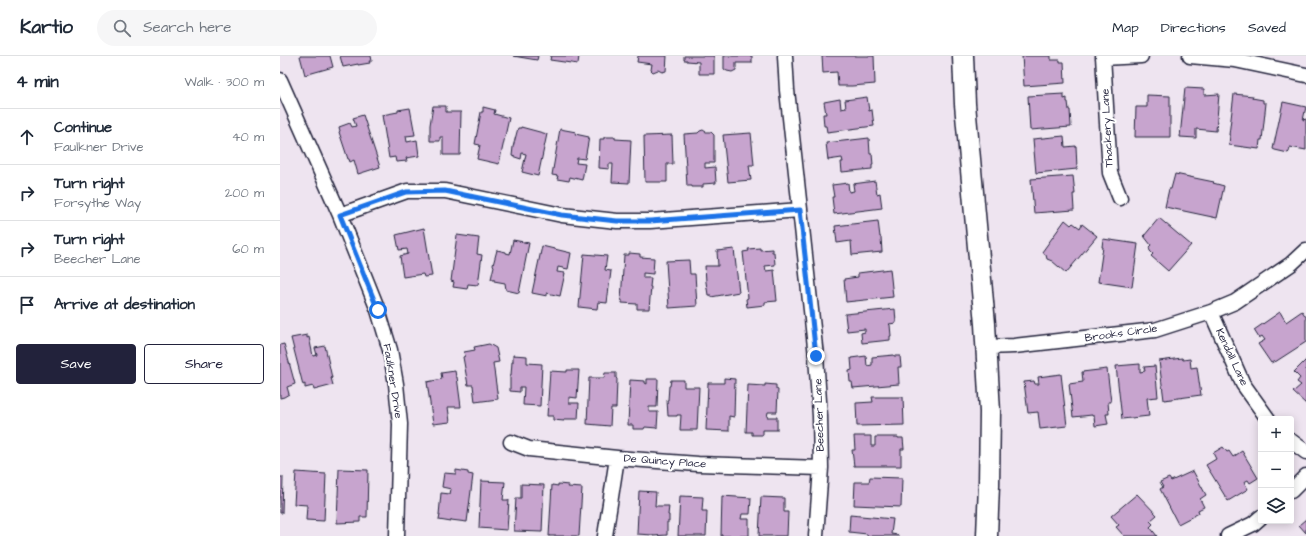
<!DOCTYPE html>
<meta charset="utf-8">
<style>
body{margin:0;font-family:"Architects Daughter",sans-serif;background:#f6f6f7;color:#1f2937}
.controls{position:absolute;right:12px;bottom:12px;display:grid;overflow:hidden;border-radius:4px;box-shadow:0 2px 10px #0003}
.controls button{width:36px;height:36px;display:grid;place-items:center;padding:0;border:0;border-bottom:1px solid #e0e1e3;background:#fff;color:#1f2937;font:20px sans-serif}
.stop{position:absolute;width:12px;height:12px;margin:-9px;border:3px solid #1a73e8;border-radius:50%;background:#fff}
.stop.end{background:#1a73e8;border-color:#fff;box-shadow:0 1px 4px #0008}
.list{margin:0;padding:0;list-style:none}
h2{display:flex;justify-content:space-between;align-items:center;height:52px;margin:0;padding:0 16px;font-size:17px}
h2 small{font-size:13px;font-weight:400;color:#747a83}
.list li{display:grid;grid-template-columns:26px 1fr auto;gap:12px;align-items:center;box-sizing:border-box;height:56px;padding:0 16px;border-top:1px solid #e0e1e3}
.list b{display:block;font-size:15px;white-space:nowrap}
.list p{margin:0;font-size:13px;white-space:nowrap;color:#747a83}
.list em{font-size:13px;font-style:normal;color:#747a83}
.actions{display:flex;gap:8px;padding:12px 16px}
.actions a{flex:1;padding:9px 0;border:1px solid #22223b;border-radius:4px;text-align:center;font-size:14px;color:#22223b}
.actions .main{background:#22223b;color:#fff}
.icon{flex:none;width:22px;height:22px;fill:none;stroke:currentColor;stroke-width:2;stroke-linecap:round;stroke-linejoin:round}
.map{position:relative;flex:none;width:1026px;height:480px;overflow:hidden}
header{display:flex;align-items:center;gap:24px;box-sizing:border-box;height:56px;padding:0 20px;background:#fff;border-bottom:1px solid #e0e1e3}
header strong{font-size:19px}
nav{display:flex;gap:22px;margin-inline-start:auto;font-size:14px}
.search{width:280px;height:36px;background:#f6f6f7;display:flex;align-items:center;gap:10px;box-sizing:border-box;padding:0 14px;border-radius:22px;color:#747a83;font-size:15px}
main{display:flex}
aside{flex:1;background:#fff}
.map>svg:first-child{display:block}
</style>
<header>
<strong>Kartio</strong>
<div class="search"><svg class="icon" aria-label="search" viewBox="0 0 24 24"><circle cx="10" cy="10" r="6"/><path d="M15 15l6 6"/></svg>Search here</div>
<nav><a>Map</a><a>Directions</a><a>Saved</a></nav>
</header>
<main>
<aside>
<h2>4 min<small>Walk · 300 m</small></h2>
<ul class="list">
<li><svg class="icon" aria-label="ahead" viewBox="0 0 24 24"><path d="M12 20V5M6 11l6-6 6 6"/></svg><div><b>Continue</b><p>Faulkner Drive</p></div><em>40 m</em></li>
<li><svg class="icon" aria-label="right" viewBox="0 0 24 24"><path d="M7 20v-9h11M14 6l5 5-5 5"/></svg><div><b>Turn right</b><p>Forsythe Way</p></div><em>200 m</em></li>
<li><svg class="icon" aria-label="right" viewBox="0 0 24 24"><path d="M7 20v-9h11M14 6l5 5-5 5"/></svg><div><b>Turn right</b><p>Beecher Lane</p></div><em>60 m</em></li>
<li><svg class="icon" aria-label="arrive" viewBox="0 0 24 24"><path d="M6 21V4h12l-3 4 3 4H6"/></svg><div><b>Arrive at destination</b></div></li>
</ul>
<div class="actions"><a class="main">Save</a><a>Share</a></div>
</aside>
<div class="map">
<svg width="1026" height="480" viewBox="0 0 1026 480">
<rect width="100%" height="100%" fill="#eee4f0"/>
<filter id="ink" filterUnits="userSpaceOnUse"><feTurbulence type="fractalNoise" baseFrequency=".025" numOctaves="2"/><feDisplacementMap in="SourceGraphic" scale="8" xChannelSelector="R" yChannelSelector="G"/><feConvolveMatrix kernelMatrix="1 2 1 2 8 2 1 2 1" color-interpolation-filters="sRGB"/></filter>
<g filter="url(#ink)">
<path fill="#c7a4ce" stroke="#22223b" d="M20,0H50L53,11L25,19Z
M60,0H91L92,5H89L90,7L78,9V8L63,11Z
M233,0H258L257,4Z
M271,0H299L298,8L270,4Z
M358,0H387L386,15L382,16L378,14L373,16L371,14L372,8L357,6Z
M404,0H434V18H419V6L407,5V4H404Z
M444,0H472V7H456V14L452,16L447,15L444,13Z
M542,0H594L595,28L572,30H558L557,16L543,17Z
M742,0H771V4H780V6H784L785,27L744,30Z
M905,32L924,33V39L939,38L936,75L916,73V82L900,81Z
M784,38V43L787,42V46H788L789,54H790L791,71L750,74L748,40Z
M954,38L973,40L972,42L983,44V47H986L982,84H980L979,93L949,89L950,79H949Z
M867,39L890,40V81H855L856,51H867Z
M587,41L589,55L592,54L594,70L547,76L546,70H544L543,58H546L544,46L560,43L561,53L566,52L565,44Z
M1003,46L1026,51L1023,64L1026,63V94L1010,91L1009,96L1008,97L995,94L993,93Z
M153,50H166V56H181L180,99H163V81H160V85H150V69Z
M203,51L215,54L214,58L229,62L219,108L197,103L200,89L195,88L201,56H203Z
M130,52L135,79L126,80L127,86L137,84L139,100L126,102L127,105L116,106L115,101L109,102L102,59L118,56V54Z
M83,59L100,111L78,118L74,104L70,106L69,103H68L59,76L60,75L59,71L70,67L72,71L76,70L73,62Z
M241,71L267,78L258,120L242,116L246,98L242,97L241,103L232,100L233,91L238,72H241Z
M280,73L296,76L295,78L309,81L305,103L297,102L296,107L305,108L302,124L290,121L289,125L277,123L278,120L272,119Z
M423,74L426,76H431L434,79V107H425V112L435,111L436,127L423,128V131H412V130H407L404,78L418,77L420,75Z
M471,77L474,109H469L471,124L448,126L443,79Z
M392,79L393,108H387V126H365L364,80Z
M784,80L785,91L796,90L797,113L756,117L753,83Z
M324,81H335V83L351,84L349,127L332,126L333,108H329V113L319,112L320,83H324Z
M589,82L590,98H592L593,109H592V113L562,116L561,106H563L562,102L548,104L546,87Z
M895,118L934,126L933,127L944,130L937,162L885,151L889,133H891Z
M793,120L795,138H793L794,154L754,157L751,123Z
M595,125L597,138L600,137L602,152L554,158L552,141H554L552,129L568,127L569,136L574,135L573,128Z
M879,162L911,189L888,215L871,200L873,198L870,195L869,191L871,189L864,180Z
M785,164L791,169L793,167L800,172L802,168L817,180L786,217L772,205L767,203L766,199L762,196Z
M598,165L600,181H601L602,196L572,199L571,185L557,187L555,170Z
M144,172L152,220L144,221L143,218L123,221L120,200L128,198L127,193L119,194L116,179Z
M177,179L199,182L197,198L202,199L198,229L188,228L187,233L173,231L174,226L171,225Z
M823,183L858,188L852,231L818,226L823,191H822Z
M233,184L249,187L239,237L226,234L225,227L214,225V223H211L214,210L213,209L217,194L226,196V197L230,198Z
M262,190L291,197L288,213L278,211L277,216L285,217L280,240L267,237V240L252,237Z
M480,192V194L492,193V196H494L495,209L485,210L486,215L494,214L497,245L485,246V249L467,251L466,243L468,242L463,196L469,195L468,193Z
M454,193L459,236L431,241V239H428L426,226L425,210H438L437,195Z
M349,197L360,198V201L374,202L373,218L363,217V222H371L370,231H371L369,253H357V248L342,247V244H341L344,199H349Z
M304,198L327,200L325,214L331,215L327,247L318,246L317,253L299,251Z
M409,204L410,218H415L417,250L389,252L386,205Z
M610,213L613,241L566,246L564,223L578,221V217Z
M615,253L616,267L609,268L610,269L611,280H610V284L582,287L581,277L585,276V273L567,275L565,258Z
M1022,255L1026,261V286L995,306V305L991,307L978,288L985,284L982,280L979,282L974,274L1000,256L1006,266Z
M27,279V282L29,281L33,300L37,299L35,292L45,290L52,322H51L53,329L34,334L33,330L25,332V328L23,329L11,282Z
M4,288L15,328L7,331L9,338L4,341L0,342V289Z
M209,288L216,292L219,306L213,307L218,343L195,346L193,329H188L183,301L185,300L184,296L195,294L194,291Z
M233,299L247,300V307L262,308L260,350L243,349L244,331H240V336L230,335V319H231L232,306H233Z
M614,299V300H620L621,311H618L619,328L573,332L572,326H570L569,315L572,314L571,302L586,300L587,310L592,309V301Z
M902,302L903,304L910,303L911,312L917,311L921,339L884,344L879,305Z
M1026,304V348L1013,336L1021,329L1017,326L1020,322L1014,316Z
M860,308V316L865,315L864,311L875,310L878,341L867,342L869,360L842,363L836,310Z
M827,313L831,346H828L829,358H826L828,368L815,370L814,360H812V359L793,361L789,328L803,326L802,316Z
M287,314H299L297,342L289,341V347H299L298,363H284V365L273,364V360H267L270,315L287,316Z
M175,315L176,321H177L181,351H168L170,366L153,368L147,326L162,323L161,317Z
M325,317H336V322L337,323L336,352H331L330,370L307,368L309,322H324Z
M781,318L787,370L760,373L758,356L748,357L744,326L754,325L755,328H759L758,321Z
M444,322L455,323L454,361L449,360V375L426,374L428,327H444Z
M367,323H378L377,351H369V356H378L377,372L365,371L364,373H353V369H348L350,324L365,325V327L367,328Z
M391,324H404V331H419L417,374H400L401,359H397V360H388L387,344H388L389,330H390Z
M485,328L496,329V333L498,334L497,356H488L487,361H497V374H483V379H472V376H466L468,329L485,330Z
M592,341H623L624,369L577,370L576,347L593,346Z
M574,380H591V390H595V381H618V382H623L624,393H621V410H574L572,394H575Z
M943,391L947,396L949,395L953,401L962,395L978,422L970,427L968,424L964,426L968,433L948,445L926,409L936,403L933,397Z
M59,413L88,414L87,461H80V466L57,467Z
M176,414L188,416V418L193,419L187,466L171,464V466L159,464L160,459H159L161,437L170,438L171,433L162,431L164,417L176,418Z
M913,415L926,439L920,443L924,451L918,454L919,457L898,468L880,433L883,431L880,426L889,422L891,425Z
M16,416L46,418L44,465L26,464L27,449L14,448Z
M0,421H3L2,457H0Z
M590,421L622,422L621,451L574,449L575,426H589Z
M201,425L225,426L223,444H229L227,474L199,472Z
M241,428L264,429L262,476L234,475L236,442H241Z
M278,428L289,429L288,431L302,432L299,480H269L272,429L278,430Z
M359,435L376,436L375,450H389L388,459H389V466H387V479L373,480V479L357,478Z
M857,438L877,459L870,465L873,468L870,471L877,480H844L836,471L839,469L831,460Z
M400,440L423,441L422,455H427L426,480H398Z
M442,440L471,442L470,458H462L461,463H469V480H441Z
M481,441L504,442V456H508L507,480H479Z
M570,459L613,463L611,478L618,479V480H587V478L569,476Z
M1026,463V477L1019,469Z"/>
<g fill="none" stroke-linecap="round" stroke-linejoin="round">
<g stroke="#22223b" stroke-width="17">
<path id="minor" d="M505,0L507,34L536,300L540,360L541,412L536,480
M823,0L830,117L840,142
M910,0L955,4L1026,19
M823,2L861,0
M0,24L60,159L98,254L110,294L116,328L120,368L117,480
M60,159L127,135H165L282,159L337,165H370L520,154
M931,256L963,328L988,363
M706,291L734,290L875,274L931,256L955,246L1011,208L1026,194
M1011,385L1026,396
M231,386L249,393L337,402L418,408L541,412
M1011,435L1026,420
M325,480L337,402
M948,480L973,468L981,461"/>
</g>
<g stroke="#22223b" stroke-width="23">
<path id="secondary" d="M683,0L685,48L705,268L710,356L709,429L707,480"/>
</g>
<use href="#minor" stroke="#fff" stroke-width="14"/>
<use href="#secondary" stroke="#fff" stroke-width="20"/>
</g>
</g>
<g fill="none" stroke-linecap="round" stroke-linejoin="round" filter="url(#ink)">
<path stroke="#1a73e8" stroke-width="5" d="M98,254L60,159L126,136L165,135L282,159L337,165H370L520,154L536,300"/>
</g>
<g text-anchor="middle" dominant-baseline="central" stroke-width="4" stroke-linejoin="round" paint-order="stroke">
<g font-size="11" fill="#22223b" stroke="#fff">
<text transform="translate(827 72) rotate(-93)">Thackery Lane</text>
<text transform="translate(841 277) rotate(-8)">Brooks Circle</text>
<text transform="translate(952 301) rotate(65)">Kendall Lane</text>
<text transform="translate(113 325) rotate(81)">Faulkner Drive</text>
<text transform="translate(539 359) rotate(-92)">Beecher Lane</text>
<text transform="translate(385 405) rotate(4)">De Quincy Place</text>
</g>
</g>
</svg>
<div class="controls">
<button>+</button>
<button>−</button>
<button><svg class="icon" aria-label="layers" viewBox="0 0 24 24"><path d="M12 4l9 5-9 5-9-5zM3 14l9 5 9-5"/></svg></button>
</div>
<div class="stop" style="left:98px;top:254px"></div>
<div class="stop end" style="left:536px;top:300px"></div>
</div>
</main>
